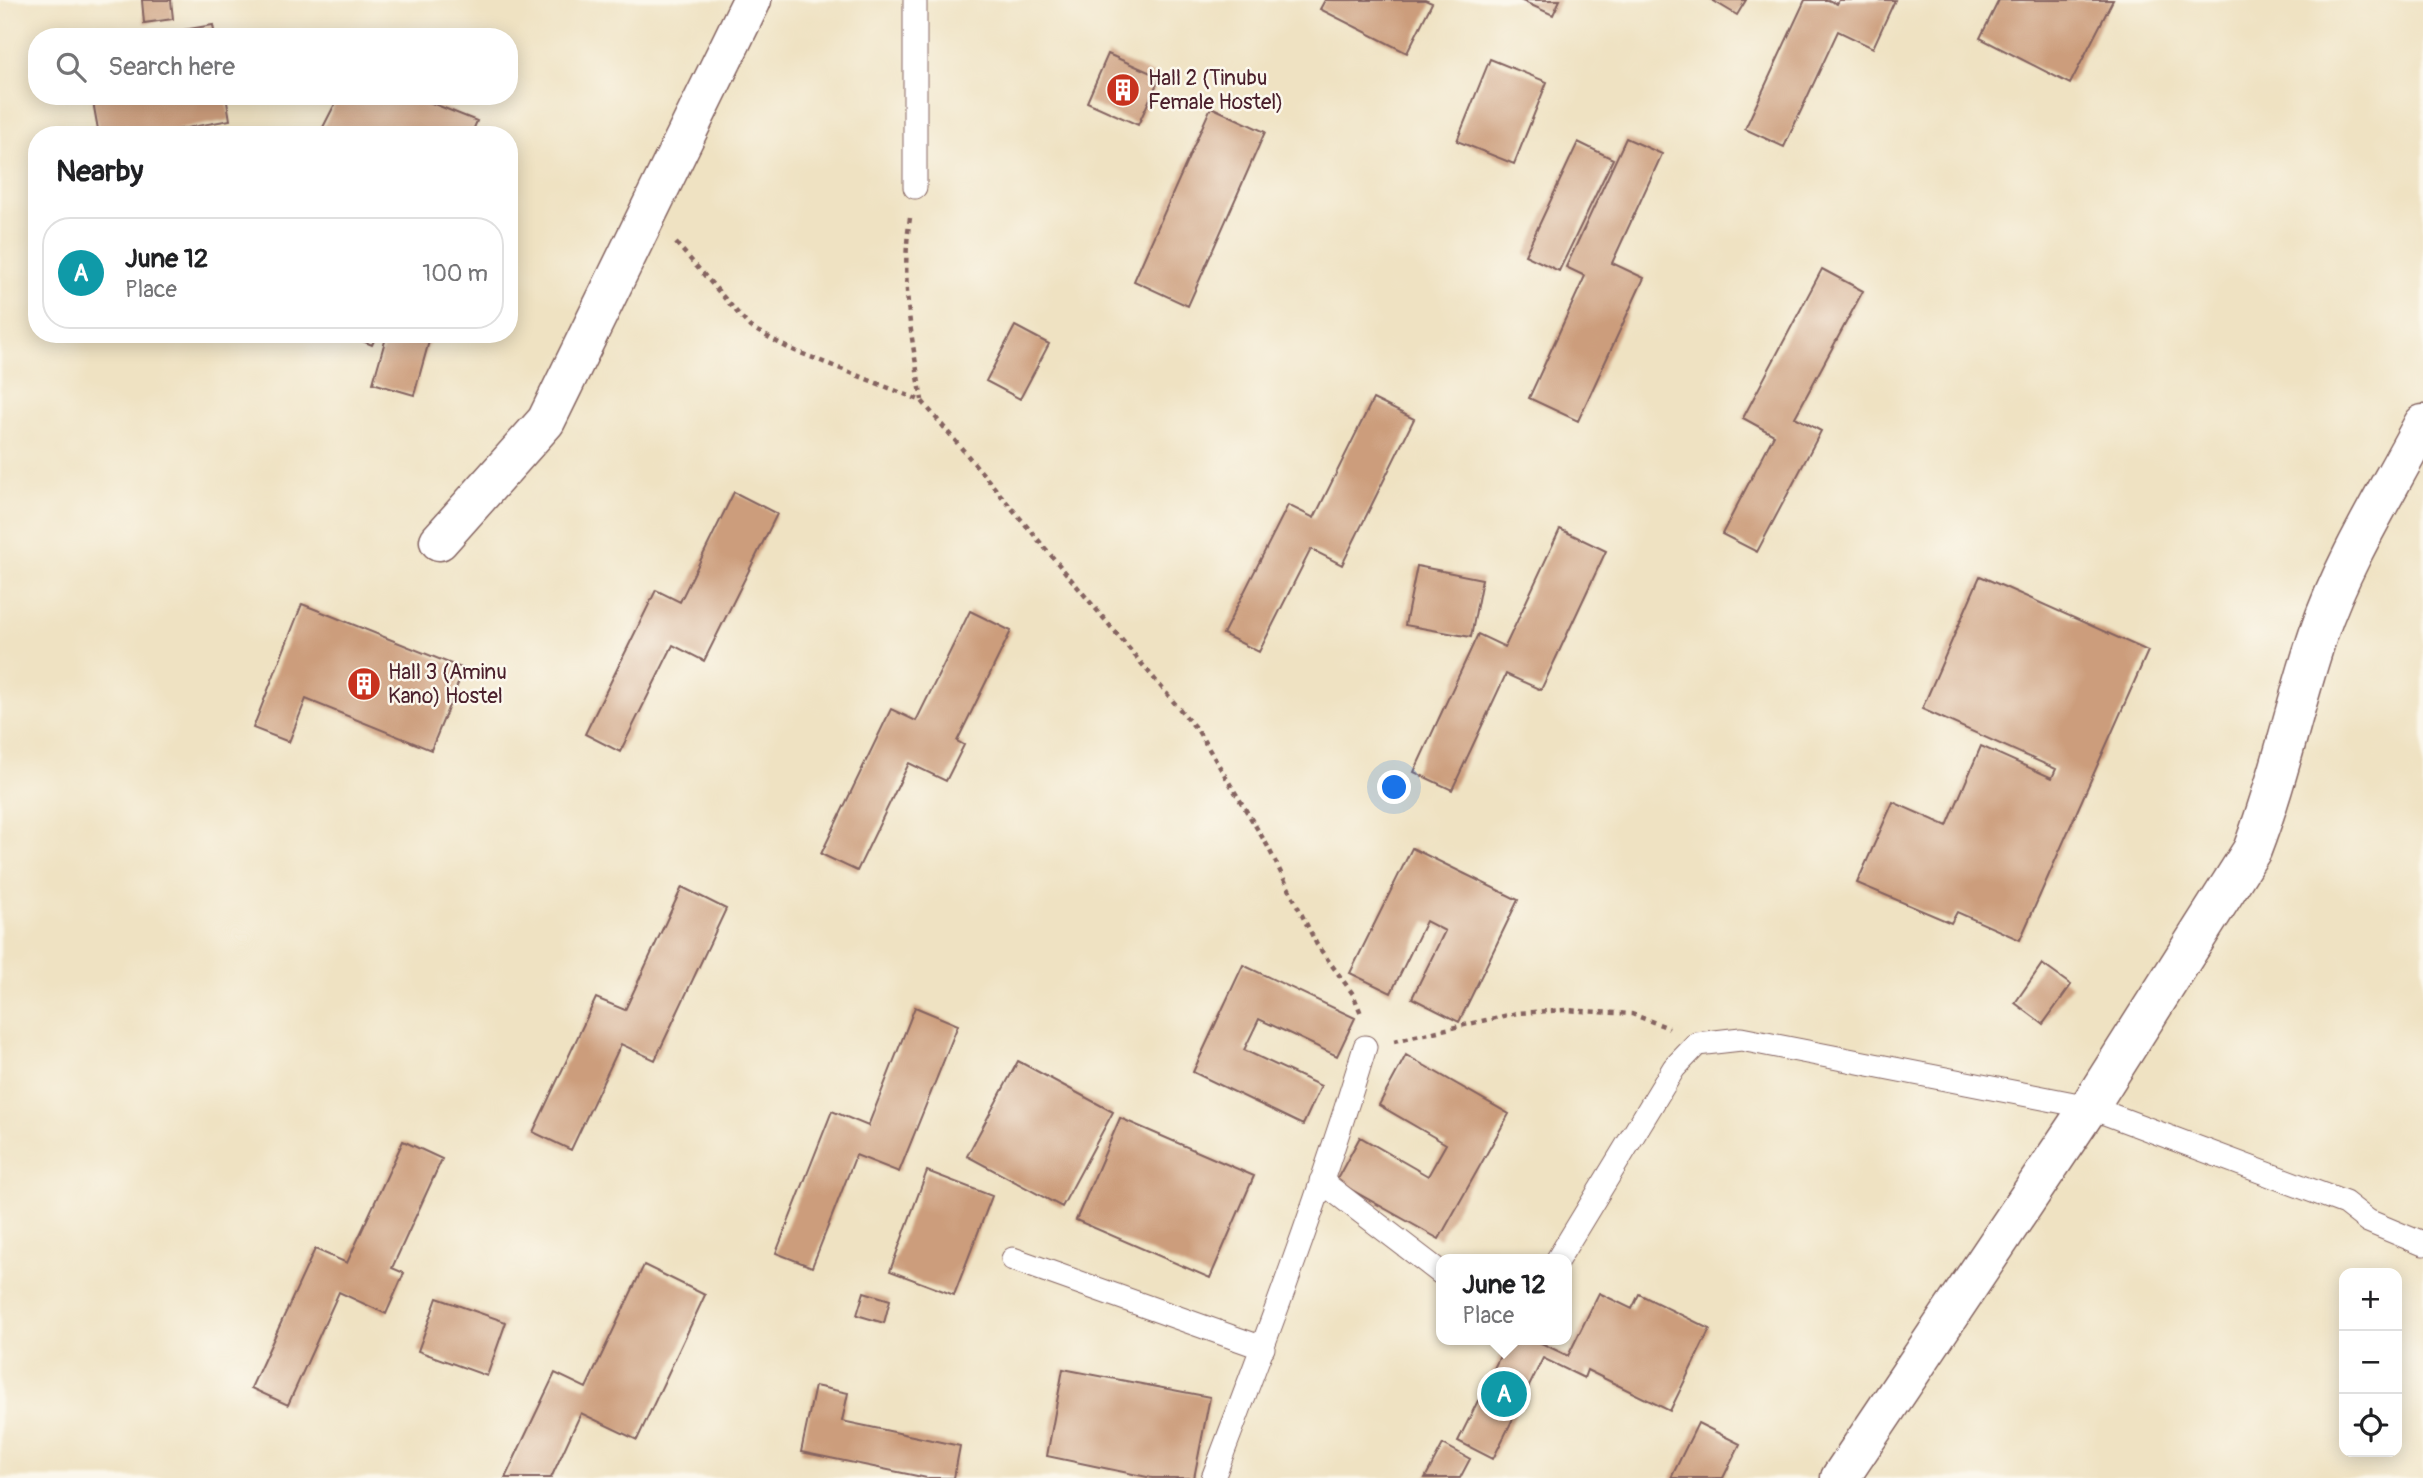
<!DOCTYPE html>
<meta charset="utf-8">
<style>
body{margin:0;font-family:Pangolin,sans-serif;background:#f2f2f2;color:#202124}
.controls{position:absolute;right:21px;bottom:21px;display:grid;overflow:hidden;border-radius:14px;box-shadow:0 4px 18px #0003}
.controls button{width:63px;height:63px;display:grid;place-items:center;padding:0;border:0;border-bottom:2px solid #e0e0e0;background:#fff;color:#202124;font:35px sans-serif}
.you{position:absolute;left:1395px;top:788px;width:24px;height:24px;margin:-18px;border:5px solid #fff;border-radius:50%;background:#1a73e8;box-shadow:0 0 0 10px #1a73e833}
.badge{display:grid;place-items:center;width:46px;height:46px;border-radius:50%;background:#c8321e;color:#fff;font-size:23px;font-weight:700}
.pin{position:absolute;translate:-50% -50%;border:4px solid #fff;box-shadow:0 2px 7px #0006}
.popup{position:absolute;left:1436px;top:1254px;width:136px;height:91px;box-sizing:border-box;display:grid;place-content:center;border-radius:14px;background:#fff;filter:drop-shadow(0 2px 5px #0005);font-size:23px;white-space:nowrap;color:#757577}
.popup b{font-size:26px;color:#202124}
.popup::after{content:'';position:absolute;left:50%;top:100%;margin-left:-14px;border:14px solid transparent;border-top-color:#fff}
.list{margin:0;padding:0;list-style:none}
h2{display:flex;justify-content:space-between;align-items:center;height:91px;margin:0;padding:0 28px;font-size:30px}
h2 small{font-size:23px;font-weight:400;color:#757577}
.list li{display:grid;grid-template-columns:46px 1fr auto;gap:21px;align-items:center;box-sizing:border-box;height:112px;margin:0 14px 14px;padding:0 14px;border:2px solid #e0e0e0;border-radius:28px}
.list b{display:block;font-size:26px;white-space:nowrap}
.list p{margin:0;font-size:23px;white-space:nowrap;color:#757577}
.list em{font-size:23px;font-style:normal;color:#757577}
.icon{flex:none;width:38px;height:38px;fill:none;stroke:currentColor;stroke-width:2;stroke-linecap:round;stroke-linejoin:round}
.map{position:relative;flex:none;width:2423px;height:1478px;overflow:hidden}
.search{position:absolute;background:#fff;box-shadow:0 4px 18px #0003;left:28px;top:28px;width:490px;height:77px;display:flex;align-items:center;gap:18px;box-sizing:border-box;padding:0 24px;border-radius:28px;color:#757577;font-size:26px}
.panel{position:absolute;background:#fff;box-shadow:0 4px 18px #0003;left:28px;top:126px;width:490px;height:217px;border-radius:28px}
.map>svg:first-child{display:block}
</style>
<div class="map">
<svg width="2423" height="1478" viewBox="0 0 2423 1478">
<rect width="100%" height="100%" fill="#fbf7ec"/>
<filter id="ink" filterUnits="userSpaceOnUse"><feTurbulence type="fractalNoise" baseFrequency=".0143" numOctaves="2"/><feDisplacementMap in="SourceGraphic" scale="14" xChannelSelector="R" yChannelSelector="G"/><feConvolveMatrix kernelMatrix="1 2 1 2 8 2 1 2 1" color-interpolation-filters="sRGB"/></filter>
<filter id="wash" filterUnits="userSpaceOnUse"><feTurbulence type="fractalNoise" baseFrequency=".00686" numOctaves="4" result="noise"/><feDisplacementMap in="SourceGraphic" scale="28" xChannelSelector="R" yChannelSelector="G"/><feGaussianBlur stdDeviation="1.57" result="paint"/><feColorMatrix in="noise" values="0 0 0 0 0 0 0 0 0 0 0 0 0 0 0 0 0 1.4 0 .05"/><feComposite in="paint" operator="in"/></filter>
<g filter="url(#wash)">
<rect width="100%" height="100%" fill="#efe2c2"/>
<g id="blocks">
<path fill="#cc9d7b" d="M142,0H171L173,19L144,23Z
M1325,0H1425L1432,3L1407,53L1320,9Z
M1520,0H1560L1553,15Z
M1712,0H1746L1737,15Z
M1805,0H1828L1837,4L1839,0H1895L1873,48L1838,31L1784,147L1745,129Z
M1999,0H2113L2070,84L1980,38Z
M213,25L215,37H154V35Z
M1108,54L1160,77L1138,125L1087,102Z
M1490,59L1547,82L1514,164L1457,141Z
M92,96H226L230,120L148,135H99Z
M339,96H414L477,121L471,135H319Z
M1211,107L1265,132L1188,306L1134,281Z
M1626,138L1662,154L1612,263L1644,278L1578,421L1529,398L1585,276L1566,267Z
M1578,142L1613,159L1559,271L1525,255Z
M1822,269L1863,291L1795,417L1821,431L1757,552L1722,534L1774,435L1743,418Z
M1015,326L1049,344L1020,399L986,381Z
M346,334H377L372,345Z
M387,334H431L414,395L373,383Z
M1373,399L1414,419L1342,565L1311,549L1259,652L1223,634L1288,505L1314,518Z
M734,492L777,514L704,661L673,645L620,752L585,734L656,590L680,602Z
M1560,529L1606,551L1541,690L1506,674L1452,790L1414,772L1478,634L1505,647Z
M1417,566L1482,579L1471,637L1405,625Z
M1980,576L2148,651L2020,940L1957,912L1951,923L1857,883L1893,802L1947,826L1981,746L2052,778L2056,769L1922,709Z
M302,604L464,669L431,750L306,699L289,742L253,728Z
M970,611L1011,631L957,741L964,745L946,781L909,763L857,871L821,854L891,709L916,721Z
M1412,848L1518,900L1459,1022L1412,998L1445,931L1426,921L1391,993L1350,973Z
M682,887L726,909L655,1060L621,1044L571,1150L533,1132L596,998L625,1010Z
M2042,964L2071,985L2043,1024L2015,1003Z
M1243,965L1355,1018L1337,1056L1259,1019L1244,1050L1321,1086L1303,1125L1193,1072Z
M915,1007L958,1025L899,1172L856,1155L812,1267L776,1253L832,1111L868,1126Z
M1406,1055L1509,1114L1439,1239L1336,1181L1360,1137L1428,1176L1446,1144L1379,1105Z
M1018,1061L1113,1112L1062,1207L967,1156Z
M1120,1118L1254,1176L1210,1278L1076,1220Z
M403,1141L442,1159L392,1268L404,1273L386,1314L339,1292L288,1405L251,1388L315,1249L347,1263Z
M927,1171L992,1196L954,1295L890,1271Z
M644,1265L705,1295L637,1440L581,1413L551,1478H505L555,1373L586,1388Z
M864,1292L890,1300L884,1323L857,1315Z
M1599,1293L1632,1309L1639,1294L1710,1329L1670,1411L1587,1370L1584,1378L1543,1358L1493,1459L1458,1441L1508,1340H1535L1568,1356Z
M437,1298L506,1322L487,1376L418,1351Z
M1063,1369L1210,1397L1194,1478H1152L1047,1456Z
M815,1386L848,1393L842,1421L960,1446L954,1478H927L801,1452Z
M1698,1423L1740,1444L1723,1478H1671Z
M1443,1444L1470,1459L1460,1478H1425Z"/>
</g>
</g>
<g filter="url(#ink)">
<use href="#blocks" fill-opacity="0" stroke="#846360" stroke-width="2"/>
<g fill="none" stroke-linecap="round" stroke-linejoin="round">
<g stroke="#846360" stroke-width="25">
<path id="service" d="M915,0V187
M1321,1181L1441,1273
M1013,1259L1263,1348
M1558,1259L1674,1068L1697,1044L1741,1039L2089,1107L2345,1203L2368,1221L2423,1244
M1213,1478C1267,1336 1321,1193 1365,1047"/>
</g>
<g stroke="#846360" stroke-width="41">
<path id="minor" d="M439,541L546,421L752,0
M1840,1478L2089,1107L2252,850C2279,780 2294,706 2318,635C2343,561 2387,492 2423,424"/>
</g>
<path stroke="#846360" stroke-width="4.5" stroke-dasharray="5 5" stroke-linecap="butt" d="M910,218C900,279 912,340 922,400
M676,243L750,327L788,348L922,401L1198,731L1267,845L1317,945L1353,994L1362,1016
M1394,1041L1517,1013L1565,1010L1632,1014L1669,1028"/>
<use href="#service" stroke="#fff" stroke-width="23"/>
<use href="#minor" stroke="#fff" stroke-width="38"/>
</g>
</g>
<defs>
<g id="building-disc" transform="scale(1.75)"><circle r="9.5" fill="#c8321e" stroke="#fbf7ec"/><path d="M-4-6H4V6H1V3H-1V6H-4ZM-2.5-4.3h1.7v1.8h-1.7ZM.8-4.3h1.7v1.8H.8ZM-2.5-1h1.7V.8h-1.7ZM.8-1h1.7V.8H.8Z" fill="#fff"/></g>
</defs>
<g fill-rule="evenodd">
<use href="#building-disc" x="1123" y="90"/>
<use href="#building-disc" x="364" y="684"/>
</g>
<g text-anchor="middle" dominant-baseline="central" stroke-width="5" stroke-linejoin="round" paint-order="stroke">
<g font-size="21" fill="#4a1f2b" stroke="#fbf7ec" text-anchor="start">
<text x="1148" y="78">Hall 2 (Tinubu<tspan x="1148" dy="24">Female Hostel)</tspan></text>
<text x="388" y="672">Hall 3 (Aminu<tspan x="388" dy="24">Kano) Hostel</tspan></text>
</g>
</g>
</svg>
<div class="controls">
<button>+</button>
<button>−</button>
<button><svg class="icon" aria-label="locate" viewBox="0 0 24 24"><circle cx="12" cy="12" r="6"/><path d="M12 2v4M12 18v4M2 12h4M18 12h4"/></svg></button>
</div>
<div class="you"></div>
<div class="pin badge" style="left:1504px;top:1394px;background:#0f9aa8">A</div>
<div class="popup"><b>June 12</b>Place</div>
<div class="search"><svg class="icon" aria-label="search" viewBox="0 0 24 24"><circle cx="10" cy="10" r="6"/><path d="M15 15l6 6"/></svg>Search here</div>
<section class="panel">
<h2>Nearby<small></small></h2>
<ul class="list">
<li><span class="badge" style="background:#0f9aa8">A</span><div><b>June 12</b><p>Place</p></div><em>100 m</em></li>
</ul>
</section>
</div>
